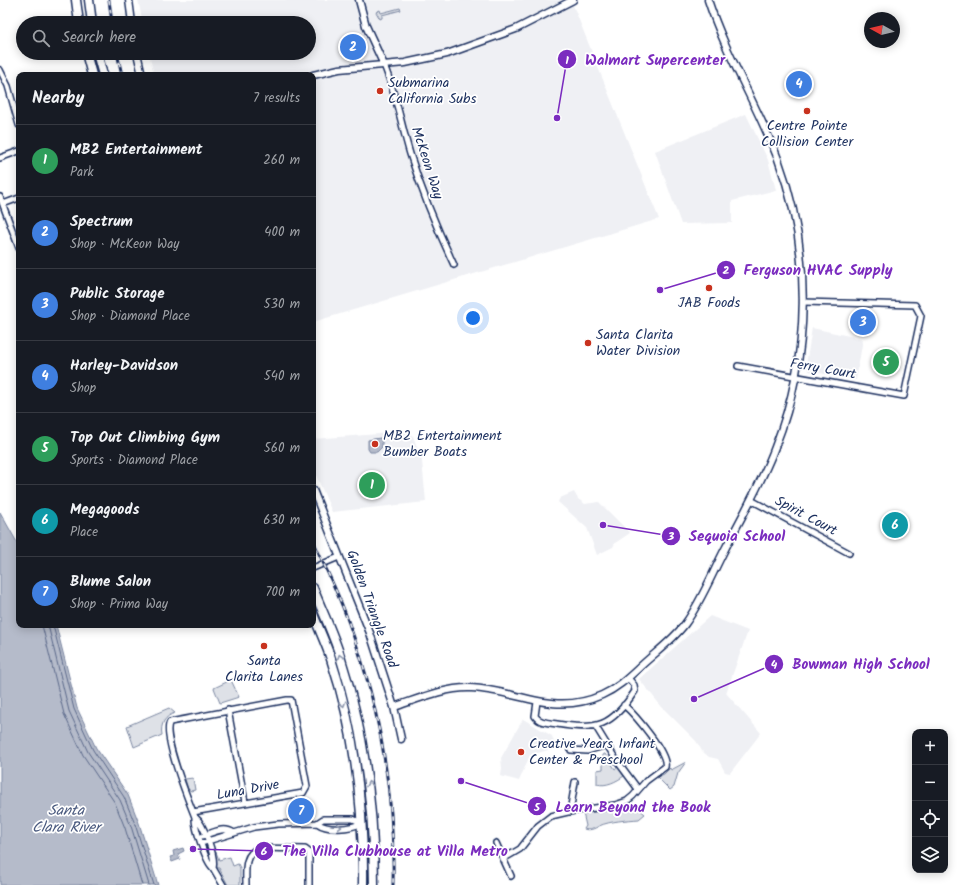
<!DOCTYPE html>
<meta charset="utf-8">
<style>
body{margin:0;font-family:Kalam,sans-serif;background:#20242c;color:#f1f3f6}
.controls{position:absolute;right:12px;bottom:12px;display:grid;overflow:hidden;border-radius:8px;box-shadow:0 2px 10px #0003}
.controls button{width:36px;height:36px;display:grid;place-items:center;padding:0;border:0;border-bottom:1px solid #363941;background:#171b24;color:#f1f3f6;font:20px sans-serif}
.compass{position:absolute;left:864px;top:12px;width:36px;height:36px;border-radius:50%;background:#171b24;box-shadow:0 2px 10px #0003;rotate:278deg}
.you{position:absolute;left:473px;top:318px;width:14px;height:14px;margin:-10px;border:3px solid #fff;border-radius:50%;background:#1a73e8;box-shadow:0 0 0 6px #1a73e833}
.badge{display:grid;place-items:center;width:26px;height:26px;border-radius:50%;background:#d93025;color:#fff;font-size:13px;font-weight:700}
.pin{position:absolute;translate:-50% -50%;border:2px solid #fff;box-shadow:0 1px 4px #0006}
.list{margin:0;padding:0;list-style:none}
h2{display:flex;justify-content:space-between;align-items:center;height:52px;margin:0;padding:0 16px;font-size:17px}
h2 small{font-size:13px;font-weight:400;color:#9ea1a6}
.list li{display:grid;grid-template-columns:26px 1fr auto;gap:12px;align-items:center;box-sizing:border-box;height:72px;padding:0 16px;border-top:1px solid #363941}
.list b{display:block;font-size:15px;white-space:nowrap}
.list p{margin:0;font-size:13px;white-space:nowrap;color:#9ea1a6}
.list em{font-size:13px;font-style:normal;color:#9ea1a6}
.icon{flex:none;width:22px;height:22px;fill:none;stroke:currentColor;stroke-width:2;stroke-linecap:round;stroke-linejoin:round}
.map{position:relative;flex:none;width:960px;height:885px;overflow:hidden}
.search{position:absolute;background:#171b24;box-shadow:0 2px 10px #0003;left:16px;top:16px;width:300px;height:44px;display:flex;align-items:center;gap:10px;box-sizing:border-box;padding:0 14px;border-radius:22px;color:#9ea1a6;font-size:15px}
.panel{position:absolute;background:#171b24;box-shadow:0 2px 10px #0003;left:16px;top:72px;width:300px;height:556px;border-radius:8px}
.map>svg:first-child{display:block}
</style>
<div class="map">
<svg width="960" height="885" viewBox="0 0 960 885">
<rect width="100%" height="100%" fill="#fff"/>
<filter id="ink" filterUnits="userSpaceOnUse"><feTurbulence type="fractalNoise" baseFrequency=".025" numOctaves="2"/><feDisplacementMap in="SourceGraphic" scale="8" xChannelSelector="R" yChannelSelector="G"/><feConvolveMatrix kernelMatrix="1 2 1 2 8 2 1 2 1" color-interpolation-filters="sRGB"/></filter>
<g filter="url(#ink)">
<path fill="#eff0f4" d="M138,0H571L659,219L313,322V75H154L149,53H309V23H143Z
M746,114L768,160L776,190L732,201V223L681,224L655,151Z
M812,328L863,339L856,380L809,371L806,365Z
M405,432L413,436L422,461L426,502L332,512L313,468V439Z
M574,492L578,499L585,504L599,502L630,533L615,543L613,547L597,555L587,528L558,502L560,498Z
M710,616L748,631L726,693L761,733L730,773L725,772L718,759L709,757L702,751L696,741L661,706L639,679Z
M523,719L552,736L556,748L530,755L519,781L501,776L502,768L501,758Z"/>
<path fill="#dee1e7" stroke="#7c88a2" d="M400,8L401,10L382,15V18L380,19L376,12L380,10L381,13Z
M231,680L239,697L220,703L214,688Z
M169,708L175,713C165,716 160,724 162,735L134,747L127,726Z
M603,754H605L615,769L618,767L624,776C617,781 606,787 597,784V770L603,769Z
M686,762L678,773L674,787L670,790L657,777L664,774L670,768L671,770Z
M193,778L195,790L191,791L188,789L185,779Z
M632,803L645,814L639,819C627,820 610,821 599,826C594,829 589,831 584,829L586,826L583,813L617,810Z
M216,852L219,860L230,857L233,866L238,864L240,868V885H228L219,868H217L214,853Z"/>
<path fill="#b5bbca" stroke="#77839f" d="M380,438L382,439V447L377,452H370L368,449V440Z
M0,512L19,546V625H56L77,708L96,748L128,795L139,823L158,885H0Z
M183,848L184,851L178,854L180,859L172,862L170,857L174,856L173,851Z"/>
<g fill="none" stroke-linecap="round" stroke-linejoin="round">
<path stroke="#596789" stroke-width="1" d="M42,625L64,714L83,755L115,803L125,828L142,885
M48,625L69,711L88,752L120,800L131,826L149,885
M53,625L74,709L93,750L124,797L135,824L154,885"/>
<g stroke="#1b2f5e" stroke-width="8">
<path id="minor" d="M384,65C396,94 401,124 410,154C422,192 437,229 454,265
M0,70L8,86L19,125
M0,158L19,151
M0,197L19,248
M3,204L19,198
M738,366L904,396L921,316L915,305L803,302
M751,500L849,553
M313,568L339,557
M537,702L535,716C539,723 550,723 557,724C597,731 612,726 635,691L634,685L628,678
M228,710L245,802
M596,727L615,758L638,789
M571,750L587,751L607,745
M193,812L303,793L307,786L291,700H287L170,722C161,733 189,802 195,817
M570,812L575,782
M195,817C204,824 216,857 213,868C206,862 194,827 195,817Z
M317,823C328,831 350,829 362,823
M203,836C214,832 224,826 234,833
M201,843L254,827L278,824L317,823L323,819H353L362,823
M496,843L511,876
M503,859L520,849L538,826L551,816L568,812L615,805L627,801L633,796L646,781L665,767C669,754 635,715 624,705
M213,868L223,885
M246,885C246,871 243,854 259,848L305,849L309,852V885"/>
</g>
<g stroke="#1b2f5e" stroke-width="9">
<path id="tertiary" d="M129,0L132,23
M359,0L366,26L384,65
M137,53L142,75
M313,75L339,69L405,63L447,54L516,29L573,0
M313,490L370,633L394,707L401,739
M394,707C418,699 445,687 471,688C518,690 553,717 602,695C618,688 629,677 642,665C656,652 673,640 685,624C701,602 712,574 725,549C742,516 762,482 775,447C811,356 812,251 778,159C757,105 726,55 708,0"/>
</g>
<g stroke="#1b2f5e" stroke-width="11">
<path id="primary" d="M76,0L79,23
M89,0L92,23
M86,53L92,75
M97,53L103,75
M313,588C322,611 333,633 340,656C364,730 374,808 374,885
M313,614C319,629 326,644 331,659C355,731 364,809 363,885"/>
</g>
<use href="#minor" stroke="#fff" stroke-width="5"/>
<use href="#tertiary" stroke="#fff" stroke-width="6"/>
<use href="#primary" stroke="#fff" stroke-width="8"/>
<g stroke="#1b2f5e" stroke-width="3">
<path id="rail" d="M109,0L112,23
M117,53L122,75
M313,540C324,566 338,592 347,618C379,703 395,794 393,885"/>
</g>
<use href="#rail" stroke="#fff" stroke-width="1.5" stroke-dasharray="4.5" stroke-linecap="butt"/>
</g>
<defs><path id="oneway-chevron" d="M-2-3.5L2.5 0L-2 3.5" fill="none" stroke-width="1.6" stroke-linecap="round" stroke-linejoin="round"/></defs>
<g stroke="#8d97ae">
<use href="#oneway-chevron" transform="translate(340 657) rotate(-107)"/>
<use href="#oneway-chevron" transform="translate(343 704) rotate(75)"/>
<use href="#oneway-chevron" transform="translate(369 784) rotate(-100)"/>
<use href="#oneway-chevron" transform="translate(339 827) rotate(1)"/>
</g>
</g>
<g fill="#c8321e" stroke="#fff" stroke-width="1.5">
<circle cx="380" cy="91" r="4"/>
<circle cx="807" cy="111" r="4"/>
<circle cx="709" cy="288" r="4"/>
<circle cx="588" cy="343" r="4"/>
<circle cx="375" cy="444" r="4"/>
<circle cx="264" cy="646" r="4"/>
<circle cx="521" cy="752" r="4"/>
</g>
<g text-anchor="middle" dominant-baseline="central" stroke-width="3.5" stroke-linejoin="round" paint-order="stroke">
<g font-size="14" fill="#1b2f5e" stroke="#fff" text-anchor="start">
<text x="388" y="83">Submarina<tspan x="388" dy="16">California Subs</tspan></text>
<text x="807" y="126" text-anchor="middle">Centre Pointe<tspan x="807" dy="16">Collision Center</tspan></text>
<text x="709" y="303" text-anchor="middle">JAB Foods</text>
<text x="596" y="335">Santa Clarita<tspan x="596" dy="16">Water Division</tspan></text>
<text x="383" y="436">MB2 Entertainment<tspan x="383" dy="16">Bumber Boats</tspan></text>
<text x="264" y="661" text-anchor="middle">Santa<tspan x="264" dy="16">Clarita Lanes</tspan></text>
<text x="529" y="744">Creative Years Infant<tspan x="529" dy="16">Center &amp; Preschool</tspan></text>
</g>
<g font-size="14" fill="#1b2f5e" stroke="#fff">
<text transform="translate(427 163) rotate(72)">McKeon Way</text>
<text transform="translate(823 369) rotate(10)">Ferry Court</text>
<text transform="translate(806 516) rotate(28)">Spirit Court</text>
<text transform="translate(372 609) rotate(70)">Golden Triangle Road</text>
<text transform="translate(248 790) rotate(-10)">Luna Drive</text>
</g>
<g font-size="15" font-style="italic" fill="#49597e" stroke="#fff">
<text x="66" y="811">Santa<tspan x="66" dy="17">Clara River</tspan></text>
</g>
</g>
<path fill="none" stroke="#7b2cbf" stroke-width="1.5" d="M557 118L567 59M660 290L726 270M603 525L671 536M694 699L774 664M461 781L537 806M193 849L264 851"/>
<g fill="#7b2cbf" stroke="#fff" stroke-width="1.5">
<circle cx="557" cy="118" r="4"/>
<circle cx="660" cy="290" r="4"/>
<circle cx="603" cy="525" r="4"/>
<circle cx="694" cy="699" r="4"/>
<circle cx="461" cy="781" r="4"/>
<circle cx="193" cy="849" r="4"/>
<circle cx="567" cy="59" r="10"/>
<circle cx="726" cy="270" r="10"/>
<circle cx="671" cy="536" r="10"/>
<circle cx="774" cy="664" r="10"/>
<circle cx="537" cy="806" r="10"/>
<circle cx="264" cy="851" r="10"/>
</g>
<g font-size="12" text-anchor="middle" font-weight="bold" fill="#fff">
<text x="567" y="64">1</text>
<text x="726" y="274">2</text>
<text x="671" y="540">3</text>
<text x="774" y="668">4</text>
<text x="537" y="811">5</text>
<text x="264" y="855">6</text>
</g>
<g font-size="15" text-anchor="middle" font-weight="bold" fill="#7b2cbf" stroke="#fff" stroke-width="3.5" stroke-linejoin="round" paint-order="stroke">
<text x="655" y="65">Walmart Supercenter</text>
<text x="818" y="275">Ferguson HVAC Supply</text>
<text x="737" y="541">Sequoia School</text>
<text x="861" y="669">Bowman High School</text>
<text x="633" y="812">Learn Beyond the Book</text>
<text x="395" y="856">The Villa Clubhouse at Villa Metro</text>
</g>
</svg>
<div class="controls">
<button>+</button>
<button>−</button>
<button><svg class="icon" aria-label="locate" viewBox="0 0 24 24"><circle cx="12" cy="12" r="6"/><path d="M12 2v4M12 18v4M2 12h4M18 12h4"/></svg></button>
<button><svg class="icon" aria-label="layers" viewBox="0 0 24 24"><path d="M12 4l9 5-9 5-9-5zM3 14l9 5 9-5"/></svg></button>
</div>
<svg class="compass" viewBox="-18 -18 36 36"><path d="M0-13l5 13h-10z" fill="#e53935"/><path d="M0 13l5-13h-10z" fill="#9ea1a6"/></svg>
<div class="you"></div>
<div class="pin badge" style="left:372px;top:485px;background:#2e9e5b">1</div>
<div class="pin badge" style="left:353px;top:47px;background:#3f7fe0">2</div>
<div class="pin badge" style="left:863px;top:322px;background:#3f7fe0">3</div>
<div class="pin badge" style="left:799px;top:84px;background:#3f7fe0">4</div>
<div class="pin badge" style="left:886px;top:362px;background:#2e9e5b">5</div>
<div class="pin badge" style="left:895px;top:525px;background:#0f9aa8">6</div>
<div class="pin badge" style="left:301px;top:811px;background:#3f7fe0">7</div>
<div class="search"><svg class="icon" aria-label="search" viewBox="0 0 24 24"><circle cx="10" cy="10" r="6"/><path d="M15 15l6 6"/></svg>Search here</div>
<section class="panel">
<h2>Nearby<small>7 results</small></h2>
<ul class="list">
<li><span class="badge" style="background:#2e9e5b">1</span><div><b>MB2 Entertainment</b><p>Park</p></div><em>260 m</em></li>
<li><span class="badge" style="background:#3f7fe0">2</span><div><b>Spectrum</b><p>Shop · McKeon Way</p></div><em>400 m</em></li>
<li><span class="badge" style="background:#3f7fe0">3</span><div><b>Public Storage</b><p>Shop · Diamond Place</p></div><em>530 m</em></li>
<li><span class="badge" style="background:#3f7fe0">4</span><div><b>Harley-Davidson</b><p>Shop</p></div><em>540 m</em></li>
<li><span class="badge" style="background:#2e9e5b">5</span><div><b>Top Out Climbing Gym</b><p>Sports · Diamond Place</p></div><em>560 m</em></li>
<li><span class="badge" style="background:#0f9aa8">6</span><div><b>Megagoods</b><p>Place</p></div><em>630 m</em></li>
<li><span class="badge" style="background:#3f7fe0">7</span><div><b>Blume Salon</b><p>Shop · Prima Way</p></div><em>700 m</em></li>
</ul>
</section>
</div>
